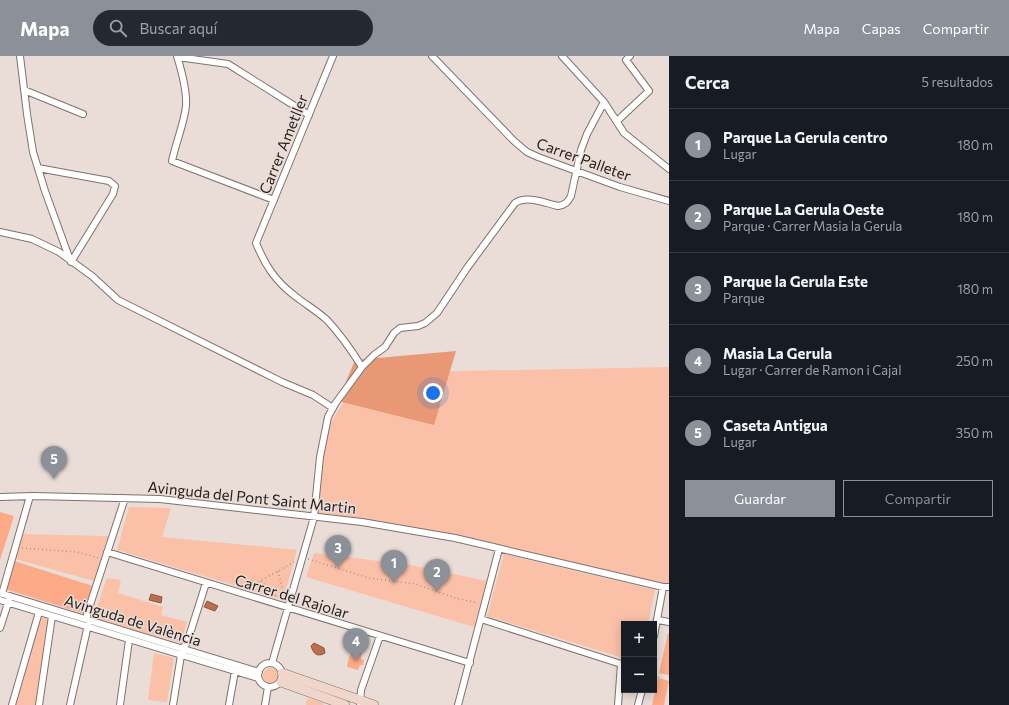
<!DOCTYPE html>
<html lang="es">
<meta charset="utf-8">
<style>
body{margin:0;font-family:Commissioner,sans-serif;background:#242831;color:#f1f3f6}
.controls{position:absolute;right:12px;bottom:12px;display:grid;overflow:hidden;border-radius:0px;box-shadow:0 2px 10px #0003}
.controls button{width:36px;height:36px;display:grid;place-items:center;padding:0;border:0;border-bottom:1px solid #363941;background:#171b24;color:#f1f3f6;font:20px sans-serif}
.you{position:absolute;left:433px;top:337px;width:14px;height:14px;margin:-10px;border:3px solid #fff;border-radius:50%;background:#1a73e8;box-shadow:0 0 0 6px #1a73e833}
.badge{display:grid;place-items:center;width:26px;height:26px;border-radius:50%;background:#8c9099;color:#fff;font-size:13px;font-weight:700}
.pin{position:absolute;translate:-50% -33px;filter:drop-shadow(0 1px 2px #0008)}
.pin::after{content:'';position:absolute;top:21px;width:14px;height:12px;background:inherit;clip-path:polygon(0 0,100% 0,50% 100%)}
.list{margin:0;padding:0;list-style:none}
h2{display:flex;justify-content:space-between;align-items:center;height:52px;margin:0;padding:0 16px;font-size:17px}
h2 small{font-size:13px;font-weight:400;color:#9ea1a6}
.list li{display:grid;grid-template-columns:26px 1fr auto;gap:12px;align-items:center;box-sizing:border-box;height:72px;padding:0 16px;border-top:1px solid #363941}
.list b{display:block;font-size:15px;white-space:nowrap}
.list p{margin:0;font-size:13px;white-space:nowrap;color:#9ea1a6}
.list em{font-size:13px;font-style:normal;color:#9ea1a6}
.actions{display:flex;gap:8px;padding:12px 16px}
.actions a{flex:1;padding:9px 0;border:1px solid #8c9099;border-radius:0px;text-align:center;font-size:14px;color:#8c9099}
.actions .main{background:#8c9099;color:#fff}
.icon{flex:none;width:22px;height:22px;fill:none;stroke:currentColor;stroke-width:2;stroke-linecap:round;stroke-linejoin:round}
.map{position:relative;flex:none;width:669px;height:649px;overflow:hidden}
header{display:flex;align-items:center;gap:24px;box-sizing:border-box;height:56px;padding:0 20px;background:#8c9099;color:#fff}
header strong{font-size:19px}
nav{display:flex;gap:22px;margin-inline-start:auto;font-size:14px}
.search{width:280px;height:36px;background:#242831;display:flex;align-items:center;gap:10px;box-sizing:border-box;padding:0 14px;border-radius:22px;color:#9ea1a6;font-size:15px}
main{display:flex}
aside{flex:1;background:#171b24}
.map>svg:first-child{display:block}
</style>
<header>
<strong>Mapa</strong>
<div class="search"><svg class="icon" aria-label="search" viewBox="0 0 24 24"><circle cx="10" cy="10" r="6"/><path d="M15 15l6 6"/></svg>Buscar aquí</div>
<nav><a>Mapa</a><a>Capas</a><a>Compartir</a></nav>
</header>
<main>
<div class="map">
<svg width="669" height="649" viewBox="0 0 669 649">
<rect width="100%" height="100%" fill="#eaddd7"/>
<path fill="#fbc0a8" d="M669,311V528L499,493L314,461L324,378L361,317Z
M129,451L171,452L162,481L297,494L283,544L117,494Z
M19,478L108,480L94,525L12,502Z
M314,497L411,509L487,525L474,571L306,521Z
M504,498L655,534L648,568H624L623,602L487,560Z
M107,522L121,524L118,537L163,551L161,559L187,566L181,587L93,562Z
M41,561L50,564L37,649H15Z
M154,597L174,602L167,646L148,644Z
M263 620a8 8 0 1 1 16 0a8 8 0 1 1-16 0Z
M307,642L324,647L323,649H306Z"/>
<path fill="#e89875" d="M456,295L434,369L338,345L355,304Z"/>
<path fill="#bb6f4d" stroke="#8e573f" d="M151,538L162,541L161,547L149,544Z
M207,545L218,550L215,555L204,551Z
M314,587L324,592L325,597C317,602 313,597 311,590Z"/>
<path fill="#fcaa87" d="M0,456L14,460L0,504Z
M14,505L93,530L85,558L5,533Z
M668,577L669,578V619L659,617Z
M352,595L362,597L361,603L364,604L363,609H360L358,614L347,611L349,600H350Z
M658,622L669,625L664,649H652Z"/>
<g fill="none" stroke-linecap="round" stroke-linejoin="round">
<g stroke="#7e726d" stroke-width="8">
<path id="street" d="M20,0L27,58L33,96L45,135L70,204
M177,0C181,13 187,36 186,50C184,68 176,86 172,105L274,144
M333,0L256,187C265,209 275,225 295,240C305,248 317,255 327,264C340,278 352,295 362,311
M432,0L514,85L527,96L538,101L620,131L669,145
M562,0L604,46L624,77L669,113
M178,1L228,8L309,59
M24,34L83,58
M617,65L649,35L626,4L630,0
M38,112L109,125L115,130L113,138L71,206
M0,176L32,183L59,196L92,220L118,244L282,326L313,339L333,352
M0,441L33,440L160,443L362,466L455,482L663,531H669
M107,496L470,607
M0,537L259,616
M2,538L30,440
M0,544L258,622
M481,563L621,608L618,649
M658,564L669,566
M0,572L9,544
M654,580L663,531
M258 619a12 12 0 1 1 24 0a12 12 0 1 1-24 0Z
M272,607L314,461L320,401L328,361L335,348L362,311L374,299L385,291L394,277L400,272L418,270L425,267L437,257L467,212L515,147C527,139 545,147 558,150C565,149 568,146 571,140L581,94L587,78L604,46
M360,647L361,634L380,580
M12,649L39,556
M39,649L52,560
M70,649L88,569L87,558L125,442
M120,649L129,584
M173,649L182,593L187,587L206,527
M229,649L235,615
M265,649L268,631
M458,649L499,493
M638,649L642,634"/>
</g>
<g stroke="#7e726d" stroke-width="10">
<path id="secondary" d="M282,617L374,649
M281,626L345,649"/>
</g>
<path stroke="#a09692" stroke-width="1.5" stroke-dasharray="1 3" stroke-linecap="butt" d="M22,492L77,496L99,502
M308,503L369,522L416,528L455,542L478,547
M278,515L284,538
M261,525L277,541
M248,532L294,506
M654,620L660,622"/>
<use href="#street" stroke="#fff" stroke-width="6"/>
<use href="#secondary" stroke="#f0d6ca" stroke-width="9"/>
</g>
<g text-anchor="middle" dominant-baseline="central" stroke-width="3" stroke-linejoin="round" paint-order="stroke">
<g font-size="15" fill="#25201e" stroke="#eaddd7">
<text transform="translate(283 88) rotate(-68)">Carrer Ametller</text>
<text transform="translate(584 103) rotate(20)">Carrer Palleter</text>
<text transform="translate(252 441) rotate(6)">Avinguda del Pont Saint Martin</text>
<text transform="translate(292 540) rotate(17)">Carrer del Rajolar</text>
<text transform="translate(133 564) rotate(17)">Avinguda de València</text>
</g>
</g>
</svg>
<div class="controls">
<button>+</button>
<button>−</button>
</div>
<div class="you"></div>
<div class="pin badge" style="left:394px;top:527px">1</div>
<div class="pin badge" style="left:437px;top:536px">2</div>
<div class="pin badge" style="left:338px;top:512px">3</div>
<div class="pin badge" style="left:356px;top:605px">4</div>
<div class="pin badge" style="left:54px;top:423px">5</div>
</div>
<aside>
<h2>Cerca<small>5 resultados</small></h2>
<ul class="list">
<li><span class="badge">1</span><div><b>Parque La Gerula centro</b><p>Lugar</p></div><em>180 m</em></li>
<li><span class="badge">2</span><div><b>Parque La Gerula Oeste</b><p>Parque · Carrer Masia la Gerula</p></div><em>180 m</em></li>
<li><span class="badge">3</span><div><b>Parque la Gerula Este</b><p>Parque</p></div><em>180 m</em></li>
<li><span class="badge">4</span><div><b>Masia La Gerula</b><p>Lugar · Carrer de Ramon i Cajal</p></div><em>250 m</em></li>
<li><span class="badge">5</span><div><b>Caseta Antigua</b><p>Lugar</p></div><em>350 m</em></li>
</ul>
<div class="actions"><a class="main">Guardar</a><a>Compartir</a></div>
</aside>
</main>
